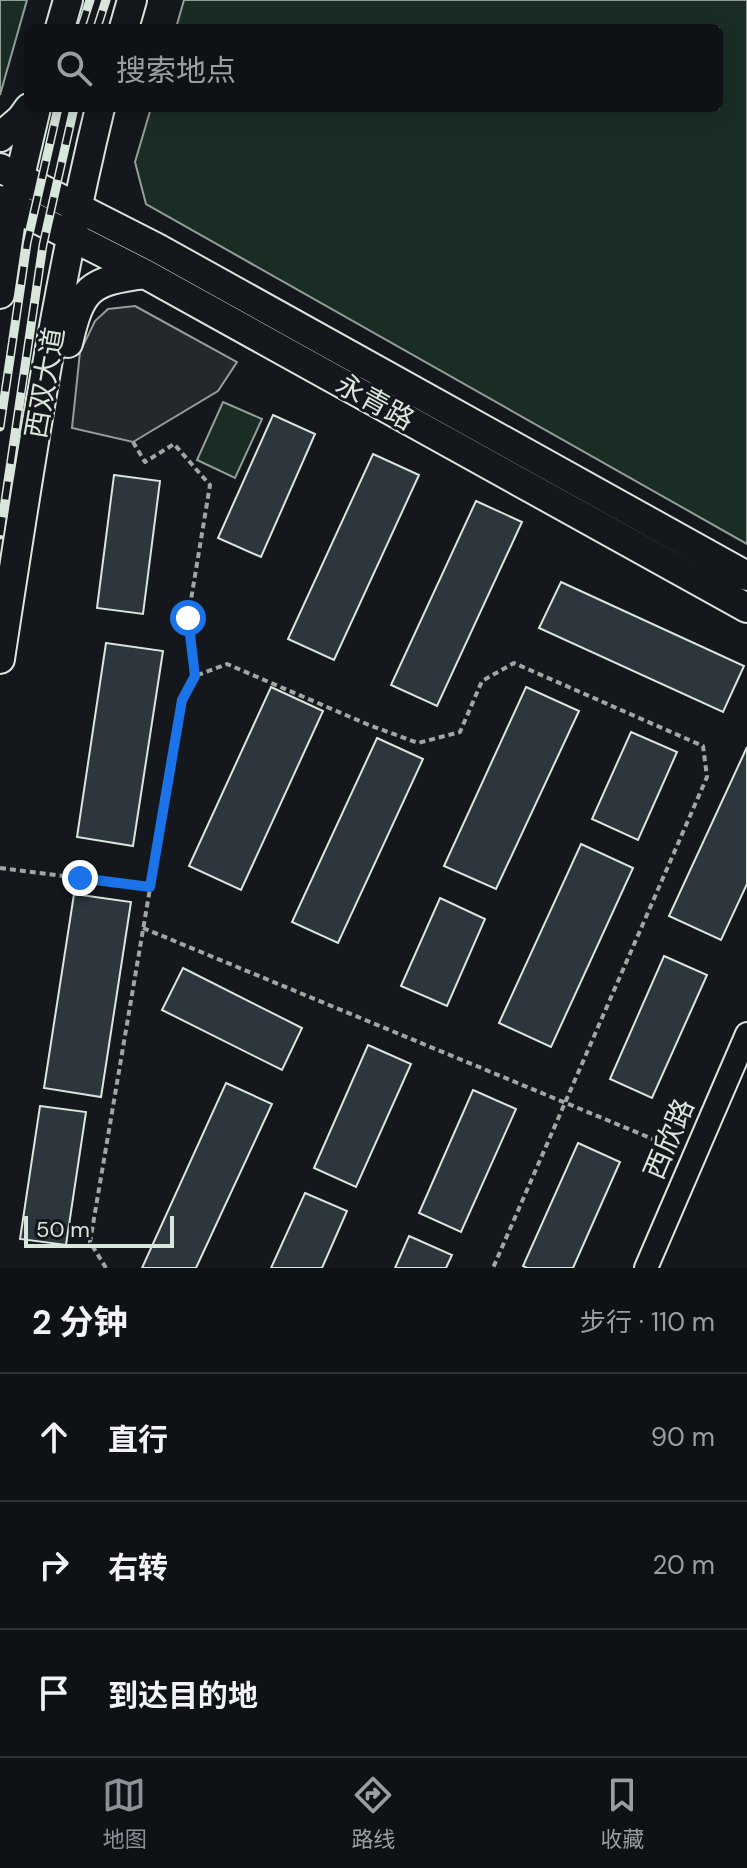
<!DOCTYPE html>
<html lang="zh">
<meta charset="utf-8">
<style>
body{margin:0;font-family:"DM Sans","Noto Sans SC",sans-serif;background:#181b1e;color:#f1f3f6}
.scale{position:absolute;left:24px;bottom:20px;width:150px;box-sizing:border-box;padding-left:8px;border:4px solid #d8e6dc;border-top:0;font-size:22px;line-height:28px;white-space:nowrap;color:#d8e6dc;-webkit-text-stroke:6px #14181c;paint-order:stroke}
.stop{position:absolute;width:24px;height:24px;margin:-18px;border:6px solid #1a73e8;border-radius:50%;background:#fff}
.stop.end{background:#1a73e8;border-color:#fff;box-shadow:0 2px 8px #0008}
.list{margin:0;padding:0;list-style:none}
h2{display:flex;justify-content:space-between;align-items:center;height:104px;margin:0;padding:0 32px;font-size:34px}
h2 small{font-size:26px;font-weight:400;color:#9b9ea0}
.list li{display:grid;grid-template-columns:52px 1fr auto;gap:24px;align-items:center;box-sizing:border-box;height:128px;padding:0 32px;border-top:2px solid #2f3234}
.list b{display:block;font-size:30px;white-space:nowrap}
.list em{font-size:26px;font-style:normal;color:#9b9ea0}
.icon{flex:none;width:44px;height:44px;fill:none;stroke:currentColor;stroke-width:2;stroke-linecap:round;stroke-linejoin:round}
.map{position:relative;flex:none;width:747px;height:1268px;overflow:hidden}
.search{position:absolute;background:#0f1215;box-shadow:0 4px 20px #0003;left:24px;right:24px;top:24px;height:88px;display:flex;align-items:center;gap:20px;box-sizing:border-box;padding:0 28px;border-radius:12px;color:#9b9ea0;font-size:30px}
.sheet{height:488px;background:#0f1215}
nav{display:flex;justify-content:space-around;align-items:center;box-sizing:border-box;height:112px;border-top:2px solid #2f3234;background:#0f1215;font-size:22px;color:#9b9ea0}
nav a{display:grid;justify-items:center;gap:4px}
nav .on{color:#8c9099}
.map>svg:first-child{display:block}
</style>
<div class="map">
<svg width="747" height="1268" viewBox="0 0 747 1268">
<rect width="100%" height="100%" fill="#14181c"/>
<path fill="#1a2d24" stroke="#939e99" stroke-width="2" d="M0,0H27L0,95Z
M184,0H747V544L146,204L135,162L151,108H719V28H176Z
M223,402L262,419L235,478L197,460Z"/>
<path fill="#24282b" stroke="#939e99" stroke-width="2" d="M135,306L237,362L218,391L133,442L72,428L80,352L95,321L108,309Z"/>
<path fill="#2c363c" stroke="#d8e6dc" stroke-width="2" d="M273,415L315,434L261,557L218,538Z
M373,454L419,475L334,660L288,639Z
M114,475L160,481L143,614L97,608Z
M476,501L522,522L437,706L391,685Z
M561,582L744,666L723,712L539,628Z
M106,643L163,651L133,846L77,837Z
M271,687L323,711L241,890L189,866Z
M526,687L579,711L496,889L444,866Z
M631,732L677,752L638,840L592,819Z
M377,738L423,759L338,943L292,922Z
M747,747V884L721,940L669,916Z
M581,844L633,868L551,1047L499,1023Z
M74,894L131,902L101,1097L44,1088Z
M440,898L485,919L447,1006L401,986Z
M664,956L707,975L652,1098L610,1079Z
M183,968L302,1028L282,1070L162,1010Z
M368,1045L411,1064L356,1187L314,1168Z
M226,1083L272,1104L196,1268H142Z
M473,1090L516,1109L461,1232L419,1213Z
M40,1106L86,1112L66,1245L20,1239Z
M578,1143L620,1162L573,1268H527L523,1266Z
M305,1193L347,1211L322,1268H271Z
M409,1236L452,1255L446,1268H395Z"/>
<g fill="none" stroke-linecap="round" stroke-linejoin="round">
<g stroke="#d8e6dc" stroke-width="26">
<path id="minor" d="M646,1268L747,1034"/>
</g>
<g stroke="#d8e6dc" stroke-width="32">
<path id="major" d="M60,28L68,0
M124,28L132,0
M0,137L21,119L29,108
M0,168L157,248L747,576
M0,200L145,274L747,608
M0,294L13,206L36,108
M68,343C81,288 89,281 145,274
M0,659C28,475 56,289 100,108"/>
</g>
<path stroke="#9da8a2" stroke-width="4" stroke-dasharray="6 4" stroke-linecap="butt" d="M133,442L145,462L174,444L210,485L188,618L195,676
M0,868L150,887
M143,928L677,1149
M106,1268L90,1242L182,700L195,676L227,664L369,725L418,743L460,732L482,681L514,663L703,746L707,777L493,1268"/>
<use href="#minor" stroke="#14181c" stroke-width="22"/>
<use href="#major" stroke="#14181c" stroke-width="28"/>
<g stroke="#d8e6dc" stroke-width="9">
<path id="rail" d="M81,28L90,0
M97,28L106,0
M0,427L27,243L58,108
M0,535L43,245L74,108"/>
</g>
<use href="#rail" stroke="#14181c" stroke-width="6" stroke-dasharray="18" stroke-linecap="butt"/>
</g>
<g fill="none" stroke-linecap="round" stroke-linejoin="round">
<path stroke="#1a73e8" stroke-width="10" d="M80,878L150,887L182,700L195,676L188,618"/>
</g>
<g text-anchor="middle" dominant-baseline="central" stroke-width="6" stroke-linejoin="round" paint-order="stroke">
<g font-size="28" fill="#d8e6dc" stroke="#14181c">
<text transform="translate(45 383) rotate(-80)">西双大道</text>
<text transform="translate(375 402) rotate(29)">永青路</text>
<text transform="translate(669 1139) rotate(-67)">西欣路</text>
</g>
</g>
</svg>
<div class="scale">50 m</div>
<div class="stop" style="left:188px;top:618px"></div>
<div class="stop end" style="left:80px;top:878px"></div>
<div class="search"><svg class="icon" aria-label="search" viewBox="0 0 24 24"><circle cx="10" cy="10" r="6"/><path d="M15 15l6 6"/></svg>搜索地点</div>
</div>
<section class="sheet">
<h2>2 分钟<small>步行 · 110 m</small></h2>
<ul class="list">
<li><svg class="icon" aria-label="ahead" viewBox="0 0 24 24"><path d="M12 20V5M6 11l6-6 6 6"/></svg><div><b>直行</b></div><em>90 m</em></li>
<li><svg class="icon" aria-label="right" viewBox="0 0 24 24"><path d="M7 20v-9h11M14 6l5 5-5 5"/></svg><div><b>右转</b></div><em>20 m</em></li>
<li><svg class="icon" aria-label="arrive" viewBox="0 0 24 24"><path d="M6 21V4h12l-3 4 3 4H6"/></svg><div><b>到达目的地</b></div></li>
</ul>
</section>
<nav>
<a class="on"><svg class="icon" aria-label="map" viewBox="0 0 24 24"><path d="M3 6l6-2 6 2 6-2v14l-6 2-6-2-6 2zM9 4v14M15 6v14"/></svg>地图</a>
<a><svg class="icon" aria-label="directions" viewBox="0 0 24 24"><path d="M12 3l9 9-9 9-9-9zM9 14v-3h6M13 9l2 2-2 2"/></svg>路线</a>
<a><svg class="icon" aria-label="saved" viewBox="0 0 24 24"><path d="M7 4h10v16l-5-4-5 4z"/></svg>收藏</a>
</nav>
